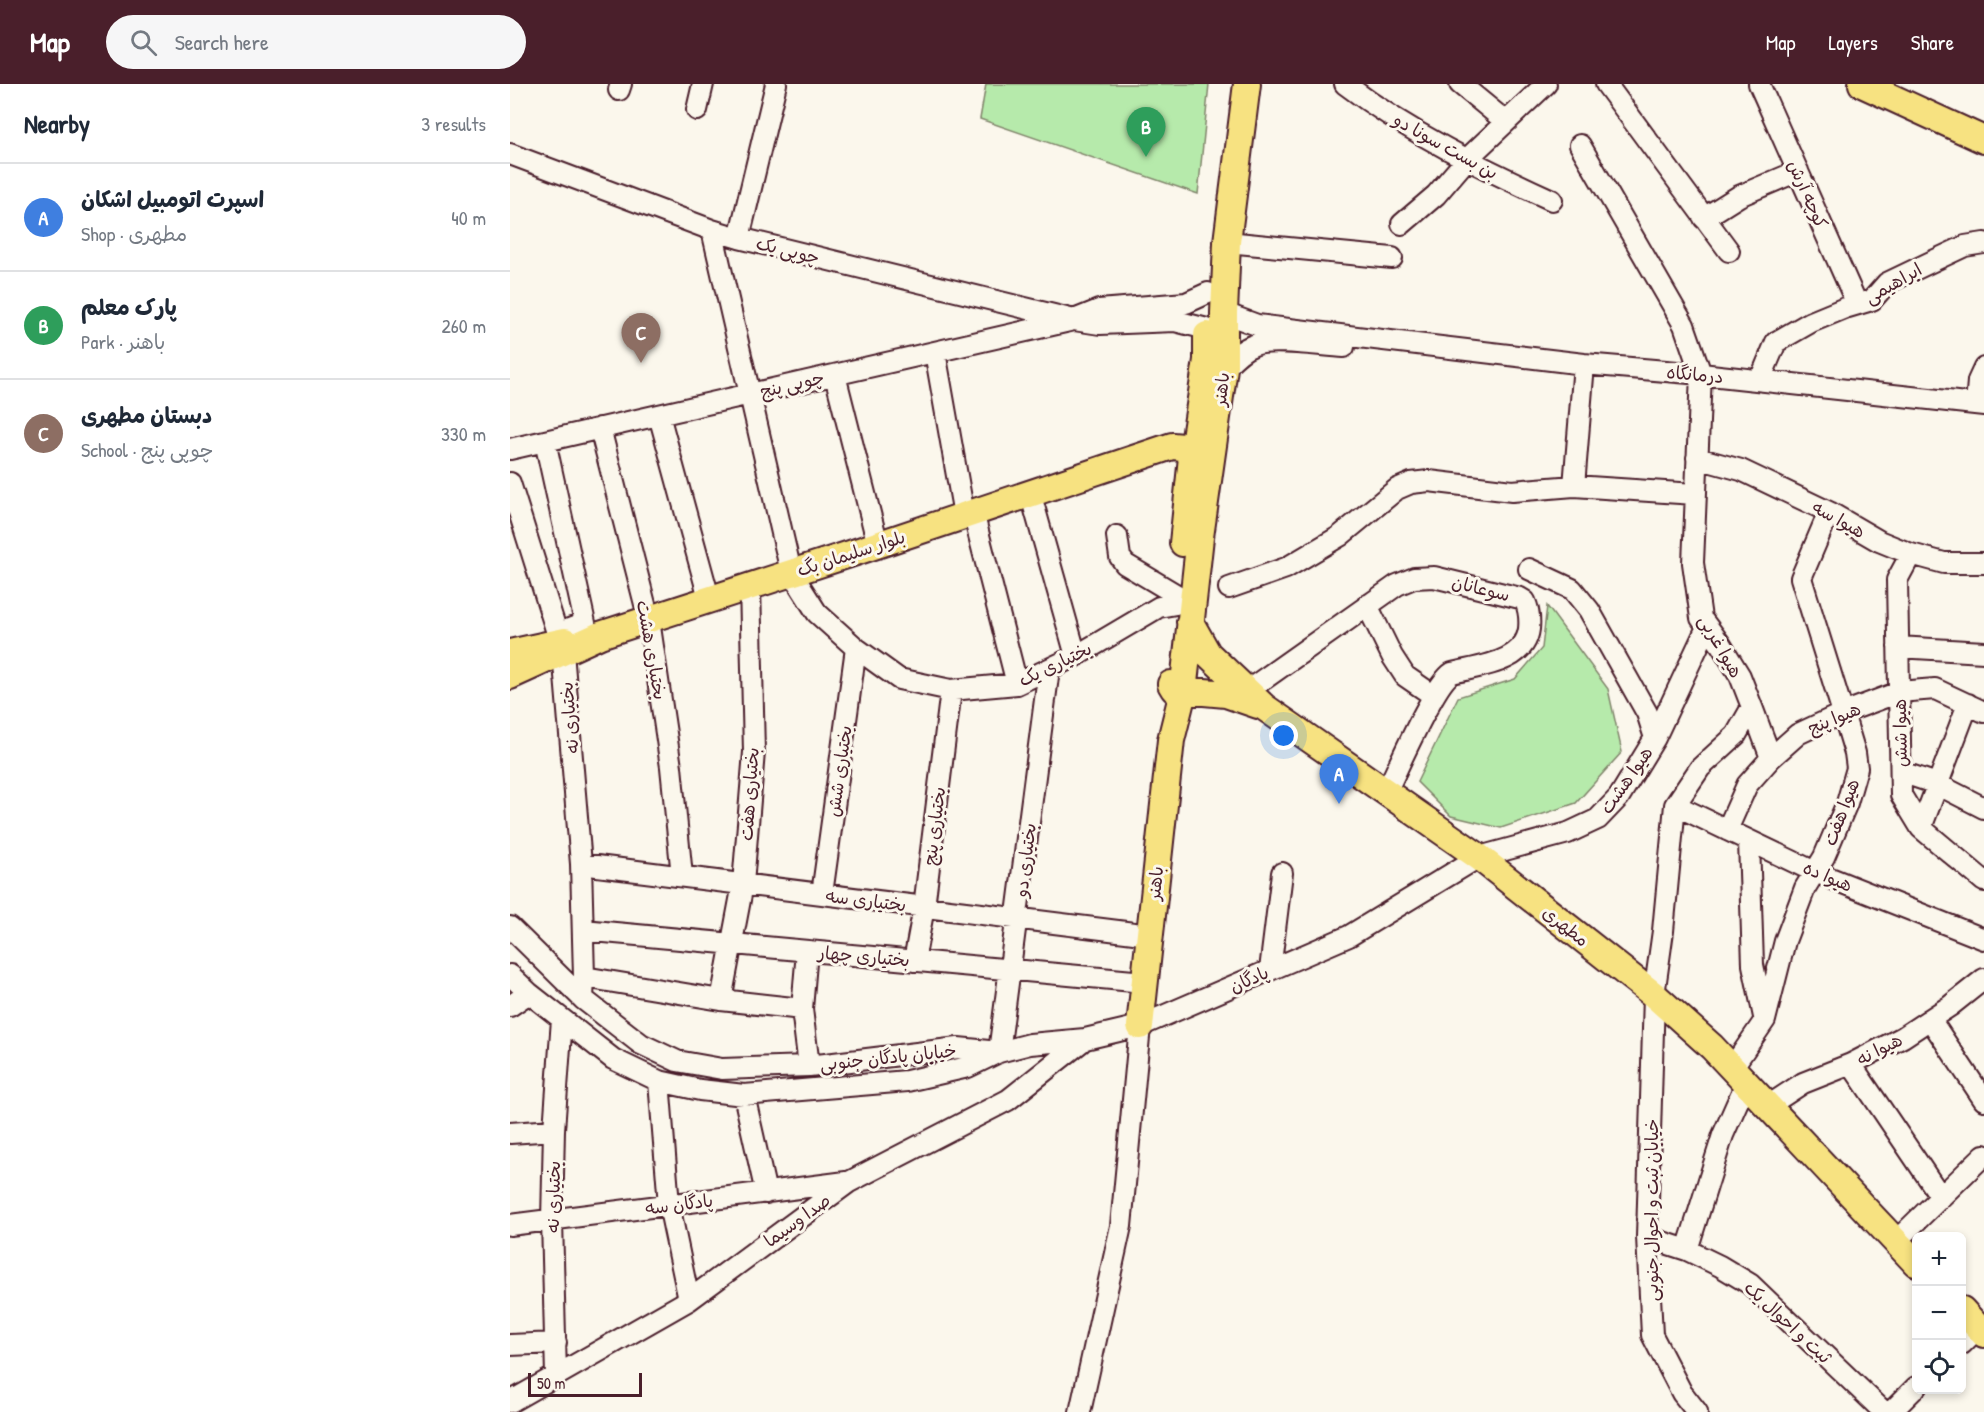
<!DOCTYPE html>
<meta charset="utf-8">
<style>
body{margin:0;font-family:"Patrick Hand","Playpen Sans Arabic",sans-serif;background:#f6f6f7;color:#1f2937}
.controls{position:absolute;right:18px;bottom:18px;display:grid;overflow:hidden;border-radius:9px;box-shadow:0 3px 9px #0003}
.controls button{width:54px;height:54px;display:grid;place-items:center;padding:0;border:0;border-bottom:2px solid #e0e1e3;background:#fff;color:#1f2937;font:30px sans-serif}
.scale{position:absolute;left:18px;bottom:15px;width:114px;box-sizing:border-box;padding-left:6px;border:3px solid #4a1f2b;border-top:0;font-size:16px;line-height:21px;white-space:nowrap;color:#4a1f2b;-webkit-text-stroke:4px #fbf7ec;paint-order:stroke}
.you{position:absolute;left:774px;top:652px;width:21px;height:21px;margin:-15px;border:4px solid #fff;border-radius:50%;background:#1a73e8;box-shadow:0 0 0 9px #1a73e833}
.badge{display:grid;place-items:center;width:39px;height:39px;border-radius:50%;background:#4a1f2b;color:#fff;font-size:20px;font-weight:700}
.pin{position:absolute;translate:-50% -50px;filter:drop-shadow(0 2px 3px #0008)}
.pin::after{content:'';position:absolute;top:32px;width:21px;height:18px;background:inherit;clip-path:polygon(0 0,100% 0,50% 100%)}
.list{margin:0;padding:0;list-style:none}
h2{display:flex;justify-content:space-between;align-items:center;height:78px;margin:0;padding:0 24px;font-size:26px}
h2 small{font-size:20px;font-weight:400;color:#747a83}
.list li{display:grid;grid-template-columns:39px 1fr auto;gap:18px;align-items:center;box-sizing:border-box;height:108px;padding:0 24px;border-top:2px solid #e0e1e3}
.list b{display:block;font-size:22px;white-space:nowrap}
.list p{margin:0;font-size:20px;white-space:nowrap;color:#747a83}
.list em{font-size:20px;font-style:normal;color:#747a83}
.icon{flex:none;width:33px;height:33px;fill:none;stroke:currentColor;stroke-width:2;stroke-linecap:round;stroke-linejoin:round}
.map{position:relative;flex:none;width:1474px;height:1328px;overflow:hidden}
header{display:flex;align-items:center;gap:36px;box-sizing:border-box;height:84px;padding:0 30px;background:#4a1f2b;color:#fff}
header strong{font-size:28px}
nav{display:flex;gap:33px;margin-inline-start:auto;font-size:21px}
.search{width:420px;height:54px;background:#f6f6f7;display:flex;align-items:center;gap:15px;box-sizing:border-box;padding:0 21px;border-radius:33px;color:#747a83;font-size:22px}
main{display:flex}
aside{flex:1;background:#fff}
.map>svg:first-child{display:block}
</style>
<header>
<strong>Map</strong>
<div class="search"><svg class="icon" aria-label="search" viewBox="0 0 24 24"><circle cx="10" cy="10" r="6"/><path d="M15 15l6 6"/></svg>Search here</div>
<nav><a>Map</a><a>Layers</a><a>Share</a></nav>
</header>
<main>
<aside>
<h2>Nearby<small>3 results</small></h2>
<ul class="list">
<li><span class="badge" style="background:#3f7fe0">A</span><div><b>اسپرت اتومبیل اشکان</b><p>Shop · مطهری</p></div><em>40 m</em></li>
<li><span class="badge" style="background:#2e9e5b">B</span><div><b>پارک معلم</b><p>Park · باهنر</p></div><em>260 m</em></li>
<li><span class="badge" style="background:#8d6e63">C</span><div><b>دبستان مطهری</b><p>School · چوپی پنج</p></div><em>330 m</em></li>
</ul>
</aside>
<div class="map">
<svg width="1474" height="1328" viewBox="0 0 1474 1328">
<rect width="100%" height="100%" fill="#fbf7ec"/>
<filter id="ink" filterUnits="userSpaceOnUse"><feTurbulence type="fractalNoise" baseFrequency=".0167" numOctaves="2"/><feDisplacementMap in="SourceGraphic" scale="12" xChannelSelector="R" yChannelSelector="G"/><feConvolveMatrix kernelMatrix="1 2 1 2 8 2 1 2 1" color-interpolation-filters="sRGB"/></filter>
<g filter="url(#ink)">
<path fill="#b6eaab" stroke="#80846b" stroke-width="1.5" d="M476,0H699L688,110L470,35Z
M1037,522L1098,605L1112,668L1066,719L991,744L941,732L907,698L948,613L1005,595L1032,564Z"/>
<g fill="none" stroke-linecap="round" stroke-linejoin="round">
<g stroke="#4a1f2b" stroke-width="24">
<path id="minor" d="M835,0C899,49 970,83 1042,116
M950,0L995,37
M1096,0L1219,167
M1249,0L1347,220
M109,6L111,0
M187,26L193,0
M1070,61L1174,241L1191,290L1183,479L1191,534L1211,561L1230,592L1242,623L1226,651L1190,684L1165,721L1153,847L1144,911L1137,1153L1142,1251L1172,1309L1187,1328
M0,70L202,146L229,154L564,236L590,240L665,237L697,245
M1194,134L1229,112L1288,87
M892,140L926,111L956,76L1036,0
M202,146L281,488L307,529L346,564L389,595L441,606L507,600L566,572L649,523L666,520
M229,154L266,0
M717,158L882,174
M714,229L747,241L1074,280L1191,290L1474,321
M425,268L454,431
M714,284C723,275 732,265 744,261C763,254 812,262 834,263
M325,291L368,461
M1250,296L1266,258L1301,238L1335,224L1362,216L1377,199L1423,177L1455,162L1474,159
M1466,320L1468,297L1474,284
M149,331L199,514
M90,344L139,536L161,683L172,792
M35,357L75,539L46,550
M0,365L564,236L589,226L676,219L698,209
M1187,374L1231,386L1319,428L1369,457L1401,470L1434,479H1474
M0,399L53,568L71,780L74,893L73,915
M1064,402L1074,280
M520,408L566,572
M463,428L507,600
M607,452L610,473L615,480L667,511
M1401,470L1387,496L1391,711L1411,744L1474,797
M1019,485L1062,505L1079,526L1137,629L1145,654
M719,504L776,484L830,452L887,405L901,399L919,397L1002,407L1064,402L1185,410
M857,521L882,572L895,592L924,612
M1388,563L1474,568
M737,607L887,501L904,494L924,493L1010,514L1015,517C1019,526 1020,535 1019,545C1015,579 969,582 942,589C924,600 888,684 876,708
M1242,623L1261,674
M1391,688L1427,700L1474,724
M1165,721L1305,788L1474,855
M1411,744L1458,620
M1217,746L1237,701L1261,674L1288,650L1333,629L1389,608L1425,605L1474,628
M1239,757L1243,881L1254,933
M71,780L640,851
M312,810L346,564
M0,843L73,915L131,960L167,977L212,985L299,982L448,964L489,968
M73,846L634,898
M297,867L292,925L299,982
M404,877L414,823L441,606
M760,886L772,789
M0,891L19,909L103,975L149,997L190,1006L234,1011L397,997L458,983L489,968L520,960L575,955L630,942L839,852L969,773L1058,749L1088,735L1109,713L1145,654L1197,543
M74,893L211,916L292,925
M211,916L233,800L244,668L240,501
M0,922L19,909
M1420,935L1474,1016
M489,968L539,585
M1341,980L1431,1113
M1222,984L1255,936L1275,857L1295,804L1314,773L1337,719L1347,684L1345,669L1333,629L1291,494L1319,428
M149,997L159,1121L179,1216
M234,1011L256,1109
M1258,1022L1293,999L1341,980L1393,953L1440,922L1474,895
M0,1049L44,1046
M0,1141L336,1098
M1137,1153L1177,1166L1210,1182L1240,1200L1374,1328
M1386,1157L1474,1071
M1177,1166L1213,1051L1236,999
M1452,1260L1468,1244
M0,1261L46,1259
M46,1292L42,1136L44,1046L52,935
M0,1318L179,1216L339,1098L498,1016L575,955
M570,1328L611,1142L630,942
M1381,1328L1406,1303"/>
</g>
<g stroke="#4a1f2b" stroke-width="30">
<path id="major" d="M1352,0L1474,56
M673,459L682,373L697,276V251
M680,538L698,570L754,623L969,773L1144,911L1202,963L1406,1179
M0,569L55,557
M0,592L90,551L340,470L662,362L674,363L682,373
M661,600L664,605L673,608H694L716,610L748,621
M630,942L661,656L673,608L690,453L714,284V229L717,158L737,0
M1452,1226L1474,1250"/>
</g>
<use href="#minor" stroke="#fbf7ec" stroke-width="20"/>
<use href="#major" stroke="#f7e281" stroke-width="26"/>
</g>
</g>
<g text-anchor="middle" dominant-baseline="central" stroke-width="6" stroke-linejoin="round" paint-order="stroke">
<g font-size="18" fill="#4a1f2b" stroke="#fbf7ec">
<text transform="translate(936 62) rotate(29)">بن بست سونا دو</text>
<text transform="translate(1298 110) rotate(66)">کوچه آرش</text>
<text transform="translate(278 166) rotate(14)">چوپی یک</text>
<text transform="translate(1383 199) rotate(-30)">ابراهیمی</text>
<text transform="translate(1185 290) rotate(5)">درمانگاه</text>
<text transform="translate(282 300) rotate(-13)">چوپی پنج</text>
<text transform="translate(711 305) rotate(-83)">باهنر</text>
<text transform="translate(1329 435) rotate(29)">هیوا سه</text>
<text transform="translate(341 469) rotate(-18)">بلوار سلیمان بگ</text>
<text transform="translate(971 504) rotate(14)">سوعانان</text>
<text transform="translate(1211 562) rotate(60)">هیوا غربی</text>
<text transform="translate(142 566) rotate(80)">بختیاری هشت</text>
<text transform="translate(545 580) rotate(-26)">بختیاری یک</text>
<text transform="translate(59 634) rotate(-95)">بختیاری نه</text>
<text transform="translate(1324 634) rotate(-23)">هیوا پنج</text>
<text transform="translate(1390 649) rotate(-91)">هیوا شش</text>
<text transform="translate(329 687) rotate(-82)">بختیاری شش</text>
<text transform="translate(1116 696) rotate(-55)">هیوا هشت</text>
<text transform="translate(239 710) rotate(-86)">بختیاری هفت</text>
<text transform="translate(1331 728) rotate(-69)">هیوا هفت</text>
<text transform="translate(424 742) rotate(-83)">بختیاری پنج</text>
<text transform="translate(515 776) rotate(-83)">بختیاری دو</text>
<text transform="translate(1318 792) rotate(23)">هیوا ده</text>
<text transform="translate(645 799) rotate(-84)">باهنر</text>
<text transform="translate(356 816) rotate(7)">بختیاری سه</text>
<text transform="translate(1056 842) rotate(38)">مطهری</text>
<text transform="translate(354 872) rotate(5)">بختیاری چهار</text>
<text transform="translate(739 895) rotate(-23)">پادگان</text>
<text transform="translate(1369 965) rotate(-27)">هیوا نه</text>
<text transform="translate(378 973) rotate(-6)">خیابان پادگان جنوبی</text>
<text transform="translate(43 1113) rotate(-89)">بختیاری نه</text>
<text transform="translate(169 1120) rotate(-7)">پادگان سه</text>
<text transform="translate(1141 1126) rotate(-90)">خیابان ثبت و احوال جنوبی</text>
<text transform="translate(287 1136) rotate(-36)">صدا وسیما</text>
<text transform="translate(1278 1238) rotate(43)">ثبت و احوال یک</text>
</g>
</g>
</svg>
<div class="controls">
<button>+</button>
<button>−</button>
<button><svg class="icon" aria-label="locate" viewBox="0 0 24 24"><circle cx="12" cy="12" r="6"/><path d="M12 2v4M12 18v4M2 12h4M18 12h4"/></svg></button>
</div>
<div class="scale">50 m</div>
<div class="you"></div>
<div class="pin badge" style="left:829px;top:720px;background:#3f7fe0">A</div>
<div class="pin badge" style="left:636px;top:73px;background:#2e9e5b">B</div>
<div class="pin badge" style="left:131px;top:279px;background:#8d6e63">C</div>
</div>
</main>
